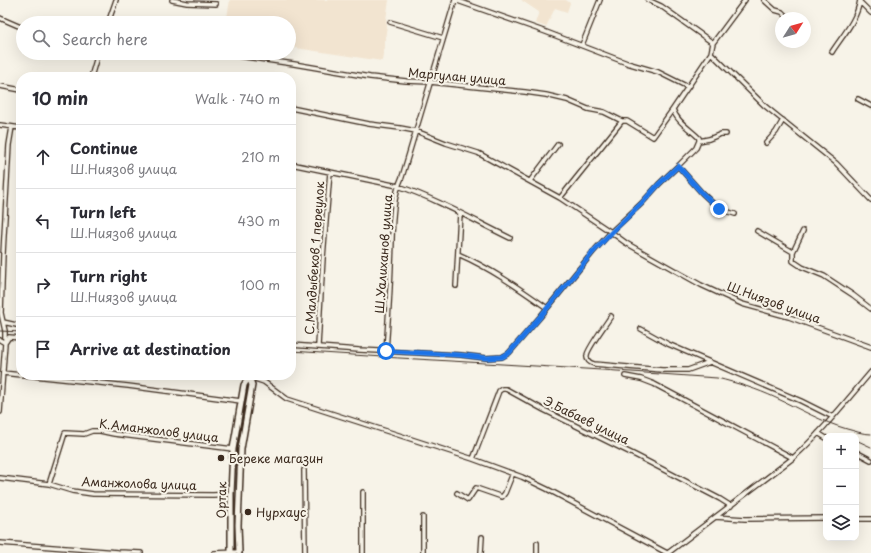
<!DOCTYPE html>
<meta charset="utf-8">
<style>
body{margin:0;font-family:"Playpen Sans",sans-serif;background:#f2f2f3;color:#2b2b33}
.controls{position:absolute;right:12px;bottom:12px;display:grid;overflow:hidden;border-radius:8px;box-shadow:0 4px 16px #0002}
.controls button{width:36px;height:36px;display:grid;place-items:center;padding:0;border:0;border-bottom:1px solid #e1e1e2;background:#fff;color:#2b2b33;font:20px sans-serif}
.compass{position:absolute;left:775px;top:12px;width:36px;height:36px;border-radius:50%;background:#fff;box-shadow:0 4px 16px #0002;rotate:53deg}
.stop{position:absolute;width:12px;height:12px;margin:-9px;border:3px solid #1a73e8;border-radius:50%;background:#fff}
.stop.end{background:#1a73e8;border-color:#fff;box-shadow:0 1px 4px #0008}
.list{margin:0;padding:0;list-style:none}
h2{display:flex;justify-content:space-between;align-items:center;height:52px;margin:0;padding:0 16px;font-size:17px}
h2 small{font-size:13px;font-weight:400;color:#7c7c81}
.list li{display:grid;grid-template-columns:26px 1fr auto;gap:12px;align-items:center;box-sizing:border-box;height:64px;padding:0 16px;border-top:1px solid #e1e1e2}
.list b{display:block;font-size:15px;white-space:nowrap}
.list p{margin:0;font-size:13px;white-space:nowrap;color:#7c7c81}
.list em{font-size:13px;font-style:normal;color:#7c7c81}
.icon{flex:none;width:22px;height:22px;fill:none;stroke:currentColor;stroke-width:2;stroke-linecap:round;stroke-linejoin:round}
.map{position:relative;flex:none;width:871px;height:553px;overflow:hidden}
.search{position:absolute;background:#fff;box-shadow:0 4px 16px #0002;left:16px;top:16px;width:280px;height:44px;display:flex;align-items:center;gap:10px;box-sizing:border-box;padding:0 14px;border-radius:22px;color:#7c7c81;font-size:15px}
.panel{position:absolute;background:#fff;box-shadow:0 4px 16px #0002;left:16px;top:72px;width:280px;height:308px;border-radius:16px}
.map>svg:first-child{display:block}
</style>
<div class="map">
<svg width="871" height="553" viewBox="0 0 871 553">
<rect width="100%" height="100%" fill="#f7f3e8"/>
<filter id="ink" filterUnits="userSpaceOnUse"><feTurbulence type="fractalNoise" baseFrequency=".025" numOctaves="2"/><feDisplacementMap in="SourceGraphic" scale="8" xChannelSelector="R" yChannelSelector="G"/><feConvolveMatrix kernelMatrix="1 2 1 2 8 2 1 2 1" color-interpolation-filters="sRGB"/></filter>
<g filter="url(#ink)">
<path fill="#f2e4d0" d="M230,0H389L386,20L387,25L382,61L289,47V23H226Z
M521,0H566L570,3L567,12L555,8L546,27L535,23L539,12Z"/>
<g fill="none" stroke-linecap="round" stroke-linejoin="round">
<g stroke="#3b2a1e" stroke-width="6">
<path id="street" d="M172,0L187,3L216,4
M455,0L546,32L627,63L658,72L688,87
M648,0L661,6L713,43
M764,0L775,10L782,12L788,18
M860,2L871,13
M0,18L23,28
M390,22L443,38
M108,23L116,0
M582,45L600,0
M832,52C843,35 857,20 860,0
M83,53L96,57
M217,53L294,64L370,77L406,81L430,82L525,92L546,95L567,100L588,109L604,112L622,121H627L653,137L673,109
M711,53L713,43L745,0
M91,77L98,53
M0,86L21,90
M858,99L871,106
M291,108L369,124L400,128L416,131L446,143L478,153L560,198L611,232L593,252L540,317L509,353L502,357L486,358L461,355L359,350L291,345
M0,125L21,128
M699,141L709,139L721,134H726
M766,143L776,132L783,120
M291,164L398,186C437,199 473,220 510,238
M678,166L702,193L719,209L735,214
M530,181L558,144
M560,198L622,121
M871,200L836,163L765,106L711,53L673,109C676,121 690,129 699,138V141L696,148L678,166L659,184L642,203L611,232L626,243L701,285L742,304L789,317L871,347
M757,231L793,252V261L802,267L824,276L853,295L871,309
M793,252L803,231
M458,254C490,268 519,288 547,308
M456,286L460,213
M611,316C606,324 588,348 587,355C586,360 590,363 594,364L662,370H688L710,362
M3,322L21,326
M641,329L668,344L801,401L833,417
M0,340L5,343L9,337L21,338
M318,346L323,258L330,172
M386,351C388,322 390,294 391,265C393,237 390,203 402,177L455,0
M3,373L21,375
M25,375L128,386L241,401
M249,376V377L264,382L287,399L473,459L522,477L547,489L667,553
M625,376L641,379L654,384L793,458
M0,412L5,343V331L1,313L3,254L9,145L12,127
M818,433L826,438
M856,452L871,460
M473,459L499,391L502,389H506L544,410L637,456L720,499L731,506
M304,470L305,553
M0,478L49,484L72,491L93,494L213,495L231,494
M49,484L65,433L84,434L92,431H100L114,434L233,449
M363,492V553
M457,493L468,500L476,488L502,497L505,493L513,473
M715,517L745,519L826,518
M856,519H871
M0,543L118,552L141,553
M537,543V553
M214,553L239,552
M423,553V517
M481,553L482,537
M668,553L793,458C822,432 846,401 871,372"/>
</g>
<g stroke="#3b2a1e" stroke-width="8">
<path id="secondary" d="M231,553V494L233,449L244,385L249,377
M239,553L238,525L241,449L252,385L249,377"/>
</g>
<use href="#street" stroke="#f7f3e8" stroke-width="3.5"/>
<use href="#secondary" stroke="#f7f3e8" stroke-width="5"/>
<path stroke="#3b2a1e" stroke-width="1" d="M0,331L21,332
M291,351C433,361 575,367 717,378C737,383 757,389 776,398C800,409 822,422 847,429C855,431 862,434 871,434
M856,440L871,447"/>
</g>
</g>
<g fill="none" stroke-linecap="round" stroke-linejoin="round" filter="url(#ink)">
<path stroke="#1a73e8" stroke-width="5" d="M386,351L460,355L486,358L502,357L509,353L540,317L593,252L612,232L642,203L659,184L678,166L702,193L719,209"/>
</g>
<g fill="#3b2a1e" stroke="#f7f3e8" stroke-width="1.5">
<circle cx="221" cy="458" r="4"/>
<circle cx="248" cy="512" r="4"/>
</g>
<g text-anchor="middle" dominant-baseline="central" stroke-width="4" stroke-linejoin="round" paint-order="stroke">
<g font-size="12" fill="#3b2a1e" stroke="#f7f3e8">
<text transform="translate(457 76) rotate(5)">Маргулан улица</text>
<text transform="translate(383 254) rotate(-86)">Ш.Уалиханов улица</text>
<text transform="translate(314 258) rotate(-86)">С.Малдыбеков 1 переулок</text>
<text transform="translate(774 302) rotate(20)">Ш.Ниязов улица</text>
<text transform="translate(587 420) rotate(26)">Э.Бабаев улица</text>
<text transform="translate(159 430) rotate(7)">К.Аманжолов улица</text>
<text transform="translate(139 483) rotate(2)">Аманжолова улица</text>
<text transform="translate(221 500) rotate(-89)">Ортак</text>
</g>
<g font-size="12" fill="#3b2a1e" stroke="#f7f3e8" text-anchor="start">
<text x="229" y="458">Береке магазин</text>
<text x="256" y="512">Нурхаус</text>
</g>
</g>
</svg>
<div class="controls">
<button>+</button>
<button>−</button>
<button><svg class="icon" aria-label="layers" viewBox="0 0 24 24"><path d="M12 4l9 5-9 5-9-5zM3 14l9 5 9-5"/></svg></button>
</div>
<svg class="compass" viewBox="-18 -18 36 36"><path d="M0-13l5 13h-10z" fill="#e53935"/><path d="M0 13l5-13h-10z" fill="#7c7c81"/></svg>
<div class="stop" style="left:386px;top:351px"></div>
<div class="stop end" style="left:719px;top:209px"></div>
<div class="search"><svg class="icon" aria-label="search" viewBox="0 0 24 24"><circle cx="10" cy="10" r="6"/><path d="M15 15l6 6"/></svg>Search here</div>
<section class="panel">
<h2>10 min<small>Walk · 740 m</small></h2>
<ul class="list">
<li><svg class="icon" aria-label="ahead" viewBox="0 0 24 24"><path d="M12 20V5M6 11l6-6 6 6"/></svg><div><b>Continue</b><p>Ш.Ниязов улица</p></div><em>210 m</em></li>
<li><svg class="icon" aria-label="left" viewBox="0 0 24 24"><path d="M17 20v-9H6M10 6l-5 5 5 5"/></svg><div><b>Turn left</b><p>Ш.Ниязов улица</p></div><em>430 m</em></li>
<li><svg class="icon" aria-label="right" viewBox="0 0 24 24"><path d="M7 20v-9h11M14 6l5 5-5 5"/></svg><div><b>Turn right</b><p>Ш.Ниязов улица</p></div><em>100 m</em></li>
<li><svg class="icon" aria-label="arrive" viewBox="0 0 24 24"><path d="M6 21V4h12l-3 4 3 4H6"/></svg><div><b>Arrive at destination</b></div></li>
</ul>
</section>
</div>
